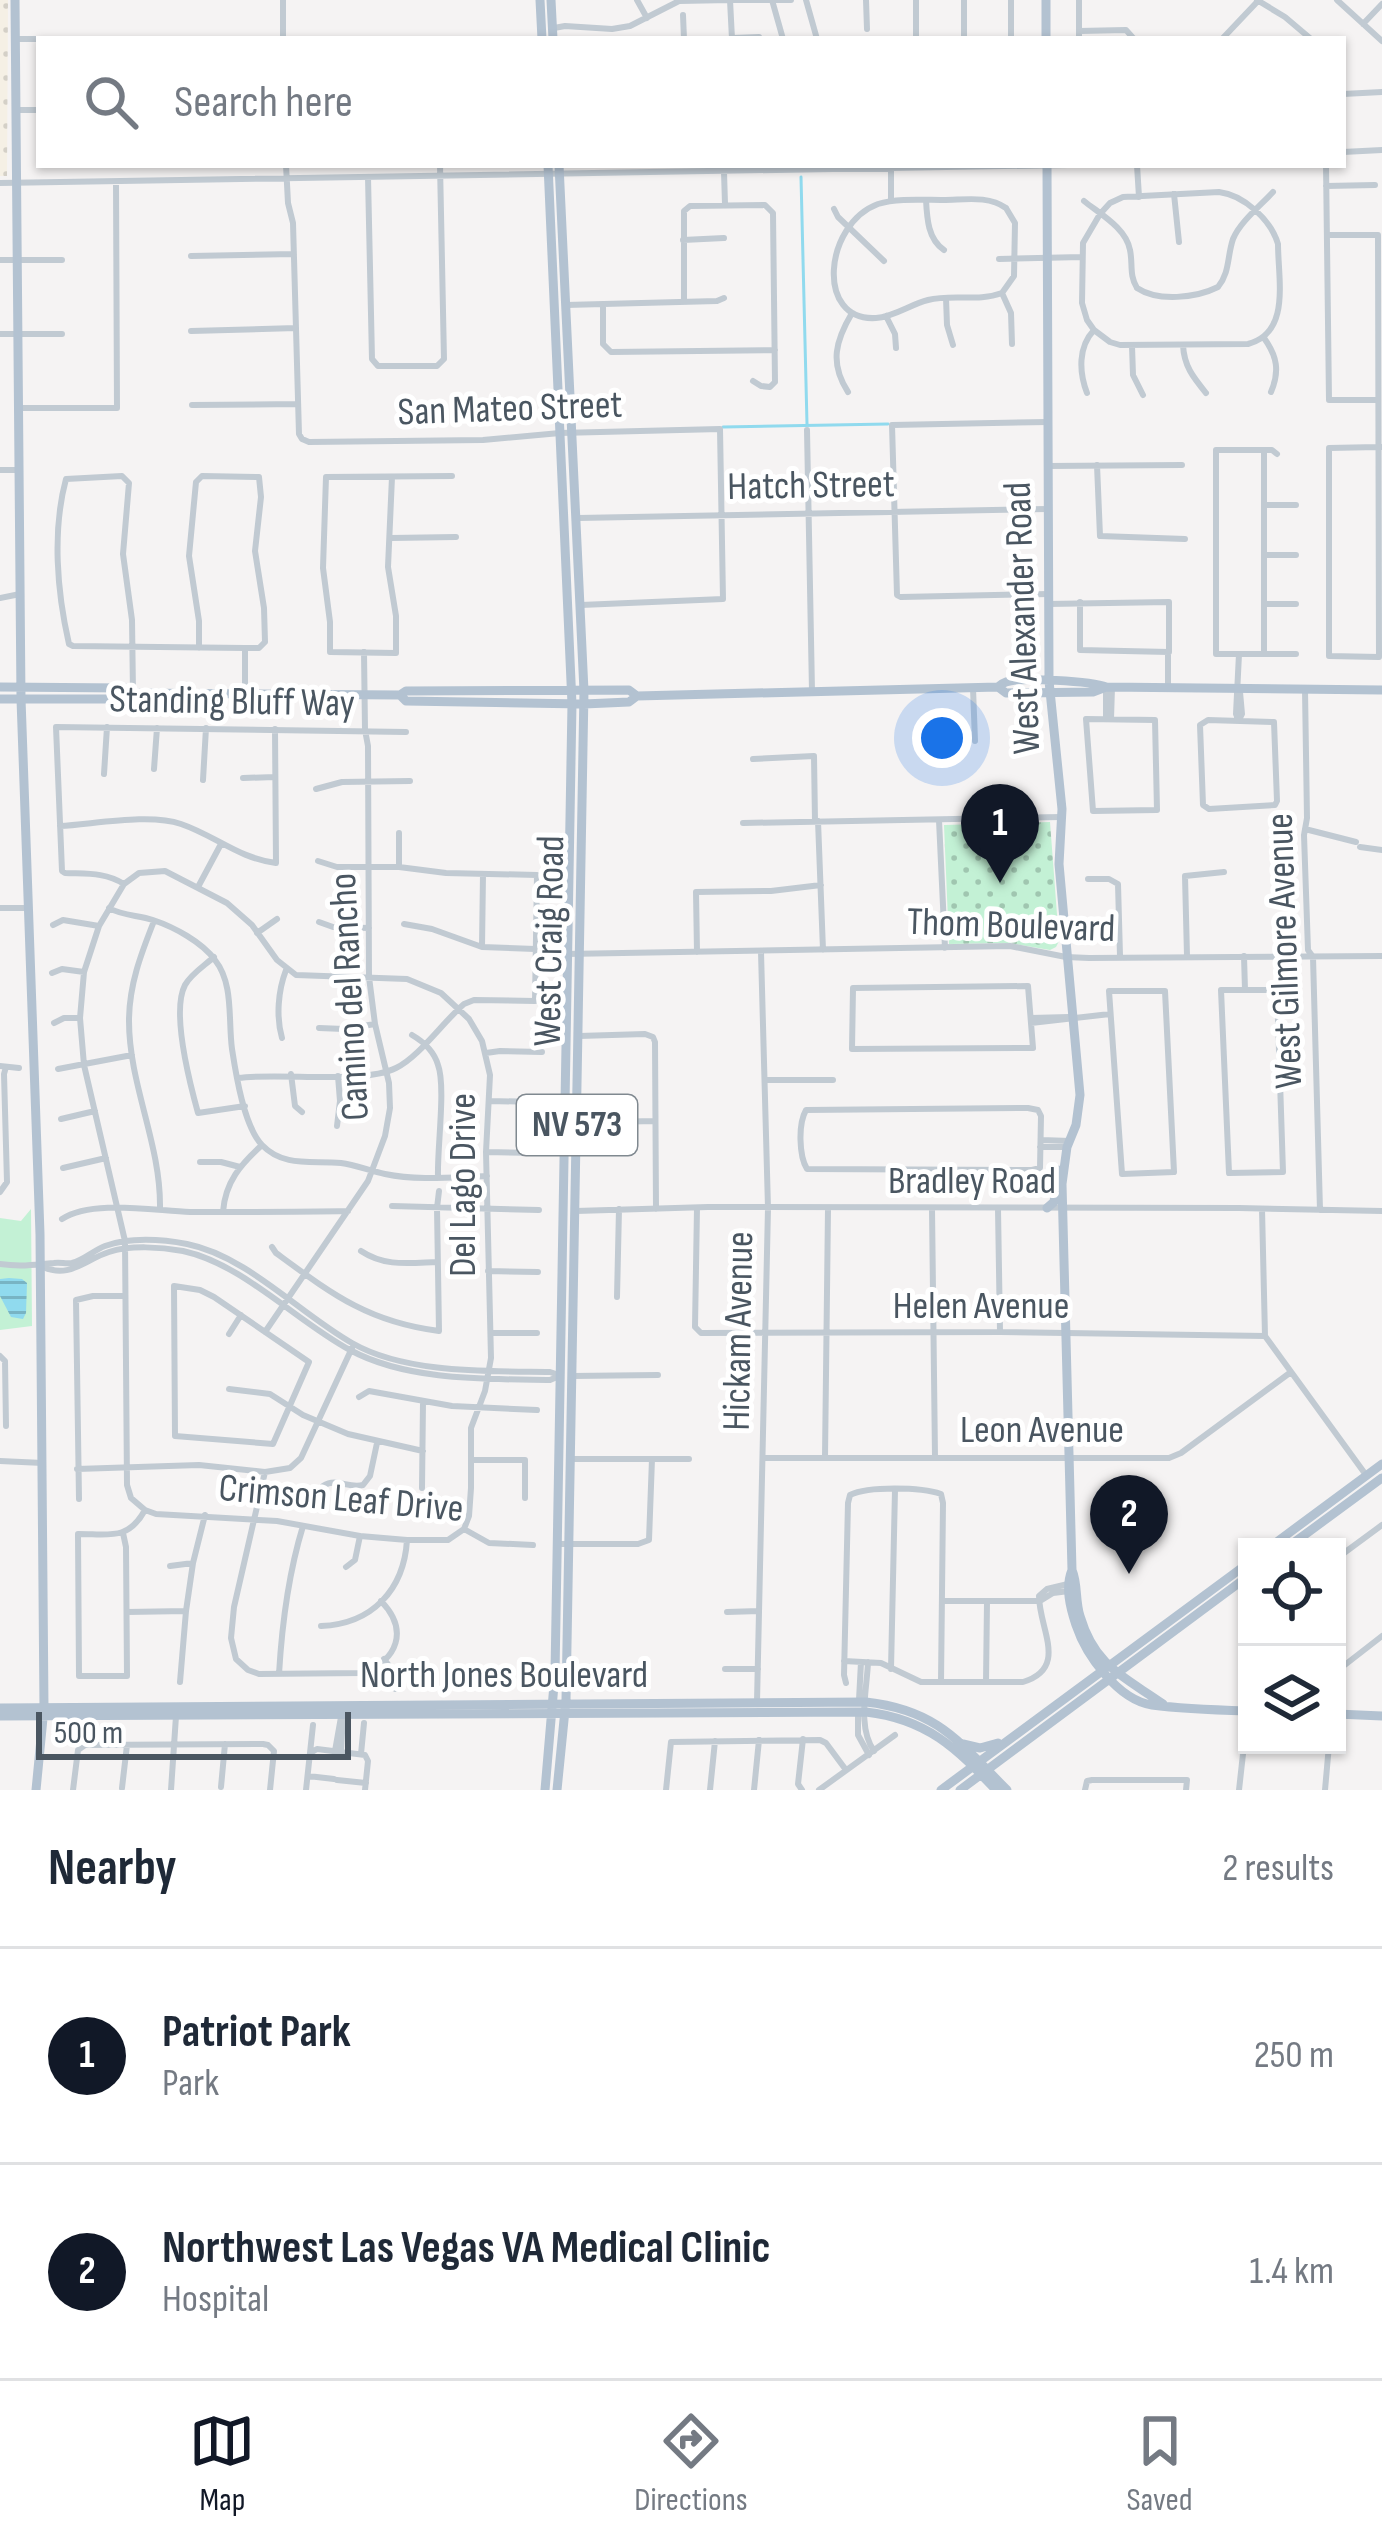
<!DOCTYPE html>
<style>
body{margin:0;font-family:"Sofia Sans Condensed",sans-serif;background:#f2f2f3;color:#1f2937}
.controls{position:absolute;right:36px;bottom:36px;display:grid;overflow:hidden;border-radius:0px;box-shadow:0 3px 9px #0004}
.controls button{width:108px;height:108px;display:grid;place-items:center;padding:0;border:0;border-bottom:3px solid #e0e1e3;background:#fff;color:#1f2937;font:60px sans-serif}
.scale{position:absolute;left:36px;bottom:30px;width:315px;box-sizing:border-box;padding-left:12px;border:6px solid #4a5661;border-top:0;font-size:33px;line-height:42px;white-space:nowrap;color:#4a5661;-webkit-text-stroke:9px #fff;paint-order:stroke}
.you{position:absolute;left:942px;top:738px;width:42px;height:42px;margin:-30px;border:9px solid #fff;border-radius:50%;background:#1a73e8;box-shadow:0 0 0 18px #1a73e833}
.badge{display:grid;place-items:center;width:78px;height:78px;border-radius:50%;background:#111827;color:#fff;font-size:39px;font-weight:700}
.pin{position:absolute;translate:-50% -99px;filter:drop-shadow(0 3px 6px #0008)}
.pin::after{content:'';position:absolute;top:63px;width:42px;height:36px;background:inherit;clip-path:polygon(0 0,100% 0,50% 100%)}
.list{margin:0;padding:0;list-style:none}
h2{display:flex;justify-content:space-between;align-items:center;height:156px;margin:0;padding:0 48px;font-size:51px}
h2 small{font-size:39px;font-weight:400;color:#747a83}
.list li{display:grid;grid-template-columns:78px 1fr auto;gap:36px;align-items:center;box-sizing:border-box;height:216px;padding:0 48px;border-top:3px solid #e0e1e3}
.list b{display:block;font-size:45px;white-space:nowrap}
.list p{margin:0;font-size:39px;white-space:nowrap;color:#747a83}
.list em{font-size:39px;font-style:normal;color:#747a83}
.icon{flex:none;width:66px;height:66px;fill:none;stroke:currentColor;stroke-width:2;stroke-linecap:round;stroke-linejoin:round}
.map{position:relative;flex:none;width:1382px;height:1790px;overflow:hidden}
.search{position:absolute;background:#fff;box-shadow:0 3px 9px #0004;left:36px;right:36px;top:36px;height:132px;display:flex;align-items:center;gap:30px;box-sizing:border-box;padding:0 42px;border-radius:0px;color:#747a83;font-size:45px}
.sheet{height:588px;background:#fff}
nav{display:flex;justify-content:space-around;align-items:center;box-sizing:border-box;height:168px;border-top:3px solid #e0e1e3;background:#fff;font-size:33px;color:#747a83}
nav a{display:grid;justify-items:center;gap:6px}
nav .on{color:#111827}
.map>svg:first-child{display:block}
</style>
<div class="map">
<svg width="1382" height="1790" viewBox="0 0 1382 1790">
<defs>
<pattern id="sand-dots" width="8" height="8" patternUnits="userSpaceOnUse" patternTransform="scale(3)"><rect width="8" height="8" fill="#f5f0e5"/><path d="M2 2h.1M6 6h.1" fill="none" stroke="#d4d0c7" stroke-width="1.8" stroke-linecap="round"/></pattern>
<pattern id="park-dots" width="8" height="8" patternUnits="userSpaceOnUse" patternTransform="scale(3)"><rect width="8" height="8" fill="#c3f1d5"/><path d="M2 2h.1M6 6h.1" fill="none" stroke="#a0c6b0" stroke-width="1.8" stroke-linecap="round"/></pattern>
<pattern id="water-rules" width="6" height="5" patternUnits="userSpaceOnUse" patternTransform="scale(3)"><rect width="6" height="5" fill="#90daee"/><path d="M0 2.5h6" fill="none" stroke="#78b4c4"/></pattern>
</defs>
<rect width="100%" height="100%" fill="#f5f3f3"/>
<path fill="#c3f1d5" d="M31,1209L32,1326L0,1330V1218L21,1221Z"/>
<path fill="url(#sand-dots)" d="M0,0H8L7,176H0Z"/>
<path fill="url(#park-dots)" d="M1050,822L1059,941L1056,947L1050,950L1009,943L949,944L944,825Z"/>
<path fill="url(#water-rules)" d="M9,1278L22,1279L27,1283L26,1313L23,1319L11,1317L0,1296V1279Z"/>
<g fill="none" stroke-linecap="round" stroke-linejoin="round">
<path stroke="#90daee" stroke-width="3" d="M801,177L807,424
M723,427L888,424"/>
<path stroke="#c1cad2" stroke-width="6" d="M283,0V39
M637,0L647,18
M730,0H791
M730,0L732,39
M772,0L783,39
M806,0L817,39
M866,0L867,29
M916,0V39
M964,0V39
M1011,0V39
M1079,0V39
M1257,0L1285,17L1311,39
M1337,0L1382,41
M683,15L684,39
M1363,24L1382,4
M554,28L565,26L612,29L630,26L679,1L730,0
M1079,31L1126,30L1134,39
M733,38L759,37
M16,39H39
M1222,39L1258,1
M1343,94L1382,92
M16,110H39
M1343,152L1382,150
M286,165L288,203L293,223L299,434L302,439L309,442L483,440L560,433L720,429L723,599L581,605
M1137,165L1139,197
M1326,165L1329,400H1378
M891,169V201
M724,172L725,204
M368,177L372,359L378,366H437L444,359L440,165
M0,183L1068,165
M1326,186L1375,185
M1219,192C1244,195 1271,220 1278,244C1278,279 1291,333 1248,344L1120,345L1110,342L1094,330L1087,320L1082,303L1083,243L1100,214L1110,203L1123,197Z
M1174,194L1179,242
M926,200C927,219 928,239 944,250
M1084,201C1100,214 1126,228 1130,250C1133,264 1129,275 1137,288
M834,209L838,217L884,261
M1328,235H1378C1378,375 1378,516 1379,657L1329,656V448L1378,447H1382
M683,240L724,238
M191,256L294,254
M999,259L1082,257
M0,260H62
M1218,287C1230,272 1227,257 1233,239C1240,222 1260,206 1273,192
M1137,288C1158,302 1196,298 1218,287
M1002,293C978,302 952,294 928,300C911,304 894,317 876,318C815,322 824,224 878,204C897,198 923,200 943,200C964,200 988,195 1006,208
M1002,293L1014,276L1015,223L1006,208
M1002,293L1011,313L1012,344
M946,298L947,325L953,345
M684,302V211L690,206L765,205L773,213L775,382L770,387L761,386L753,381
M603,304V344L611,352L775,350
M566,305L717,301L724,298
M886,316L895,334L896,348
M191,331L296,328
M0,334H62
M1264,338C1277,356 1280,371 1271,392
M1183,345C1184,366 1193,377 1206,393
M1132,346L1133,375L1143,395
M848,392C829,363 836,340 852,313
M1087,393C1079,372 1078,347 1094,330
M192,405L298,404
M19,408H117L116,182
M1048,422L892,425L897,595L901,597L1048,594
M807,430L812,691
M1264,450V654
M1277,454L1272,450H1216V654H1296
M1097,465L1100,536L1185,539
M1048,466L1182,465
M0,470H19
M392,477L388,567L396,616V653L330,652V622L323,568L326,477L452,476
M1264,505H1296
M578,518L1048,509
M391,538L456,537
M1264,555H1296
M0,598L20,594
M1048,604L1169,602V652L1080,650V602
M1264,604H1296
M1168,652V688
M1239,654L1236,714L1239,721
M973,688L975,741
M1305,690L1307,818L1304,835L1308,950L1313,957L1320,1210
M133,693L132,620L123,554L129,483L122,476L66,479C52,531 57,592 69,644L73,646L245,648H259L265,642L264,608L255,551L261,497L259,477L202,476L196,482L189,556L199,621V648
M245,693V648
M1086,719L1155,720L1157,810L1093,811Z
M1106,719V687
M1111,719L1112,687
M1208,720L1274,722L1277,801L1275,805L1209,809L1203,805L1200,725Z
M1239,720L1242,714L1240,692
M753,759L814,756L815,821
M154,769L157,728
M104,774L107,727
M243,778L275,777
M203,780L206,728
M316,789L342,782L410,781
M939,820L945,948
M818,821L823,950
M743,823L1062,817
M60,826C95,824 150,813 181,824C216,836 238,858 276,863L275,729
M1305,829L1356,842
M399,833V866
M1360,847L1382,850
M1088,879H1109L1118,884L1120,956
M124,884C105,872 86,874 65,873L62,871L56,727L406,732
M198,887L221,844
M0,908H29
M109,908C123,916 138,915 153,920C174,927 202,942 215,960C234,984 228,1020 232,1049C236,1075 244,1126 262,1145C284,1168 313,1160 341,1163C356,1165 370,1171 385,1174C418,1181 454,1177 487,1176
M154,921C141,954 129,985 129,1021C129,1085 161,1144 160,1208
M319,922L333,927L369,928
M404,924L432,929L482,947L535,949
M53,925L63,920L99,926
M257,933L277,919
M482,947L483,874
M697,952L696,892L771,891L821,885
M566,954L1010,946L1066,957L1089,958L1382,956
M1187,956L1185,876L1224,872
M1244,956L1245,990
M214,957C204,966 191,974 185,985C171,1012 190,1084 198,1113L245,1106
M52,973L62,969L84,972
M1028,986L1033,1048L852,1049L853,988Z
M1221,990H1277L1283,1172L1229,1173Z
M1109,991H1165L1174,1172L1122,1174Z
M1031,1018L1069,1017
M54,1023L64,1018H80
M1031,1023L1110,1014
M319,1028L344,1029L375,1024
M412,1035C424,1042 434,1051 438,1065C446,1086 437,1149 438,1176
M579,1036L645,1034L653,1037L655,1042L656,1209
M282,1038C276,1017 278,991 286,970
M486,1053L500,1051L542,1052
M0,1066L19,1068
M58,1069L132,1055
M291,1074L295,1106L302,1112
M238,1078C280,1072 362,1085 396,1068C419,1057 443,1022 464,1004L474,1000L535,1001L537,875L446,873L399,867H337L318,861
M765,1080H833
M489,1101L541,1102
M1028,1108L1038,1110L1041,1116L1040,1168L1032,1170L807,1169C799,1156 798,1124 806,1110Z
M61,1119L95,1111
M607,1122L655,1121
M337,1126L340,1101L338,1076
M1041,1140L1070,1141
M1040,1147H1067
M486,1152L540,1153
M200,1162H221L240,1167
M63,1168L106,1158
M0,1192L7,1182L4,1074L6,1067
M392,1206L539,1210
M697,1208L695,1327L701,1333L1000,1332L1265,1336
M932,1209L935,1457
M998,1209L1000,1331
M1262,1209L1265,1336L1366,1475
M576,1211L708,1207L1239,1208L1382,1211
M223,1212C225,1182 241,1164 262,1145
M62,1219C92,1199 155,1211 190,1212C242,1212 295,1212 348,1211
M272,1247L276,1253C332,1294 368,1322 439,1331L437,1208L439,1191
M361,1251C385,1267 409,1263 437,1262
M0,1264C19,1267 35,1265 54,1263C60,1262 66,1264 72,1263C84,1260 94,1250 105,1246C129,1237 162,1239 187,1244C247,1256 299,1313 352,1343C406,1374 490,1371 550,1372L559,1375
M41,1266C69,1280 84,1260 109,1252C130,1245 161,1247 183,1251C243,1264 296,1321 350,1350C407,1381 487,1379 550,1380L557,1377
M488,1271L538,1272
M174,1286L200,1290L214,1297L309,1362L273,1444L175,1436Z
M617,1297L619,1209
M265,1332L368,1181L385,1136L390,1108L389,1083L375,1024L369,977L368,746L365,730L364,652
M491,1333H537
M229,1334L241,1315
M0,1356L5,1361L6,1426
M572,1376L658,1375
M229,1389L270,1394L303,1415L348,1434L423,1451
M359,1397L369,1391L452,1406L537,1410
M825,1457L828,1209
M764,1458H1169L1181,1453L1291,1372
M572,1459H689
M472,1460H525V1498
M0,1461L43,1463
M77,1469L199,1465L265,1472L290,1468L301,1458L352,1348
M265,1472L234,1607L231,1638L236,1659L248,1670L259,1674L362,1673C398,1660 409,1630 381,1601
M323,1486C337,1477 348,1489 363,1485L370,1476L377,1443
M422,1488L423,1402
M79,1499L76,1300L93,1296H124
M145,1510L131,1498L127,1485L125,1241L84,1065L80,1018L84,972L99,926L124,884L139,873L165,871L227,903L252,925L277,960L296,975L407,979L441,993L469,1019L482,1041L490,1075L486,1152L491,1358L485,1391L471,1428V1488L469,1516L464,1529
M145,1510L156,1514L277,1521L360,1536L407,1540H448L464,1529
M464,1529L489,1543L533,1545
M123,1533L126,1547L127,1676H79L78,1534C109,1534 128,1541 145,1510
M557,1544H638L649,1540L652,1459
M1344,1553L1382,1525
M170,1566L193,1563
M346,1567L355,1560L360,1536
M943,1601H1040
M1040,1601L1053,1593L1069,1591
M127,1612L186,1611
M727,1612L759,1611
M321,1626C372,1624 404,1590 407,1540
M384,1659L393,1671L395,1689
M844,1661L881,1663L921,1682H1023C1069,1668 1039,1629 1039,1596L1047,1589L1068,1584
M868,1662C867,1690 857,1727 874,1751
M725,1669H758
M891,1669L895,1490
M1337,1671L1382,1636
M279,1674C282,1623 288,1575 303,1526
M180,1682L186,1611L193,1563L205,1515
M986,1682L987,1602
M846,1683L844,1675L848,1503L850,1495C868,1486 921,1487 941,1494L943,1503L941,1682
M859,1700L861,1662
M757,1702L768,1208L761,952
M858,1713V1735L869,1755
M335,1751L341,1717
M312,1752L317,1749L365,1755L368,1761L365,1790
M341,1752L343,1714
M361,1754L364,1723
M308,1776L334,1779
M337,1780L366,1783
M221,1787L225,1744
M122,1788L127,1745
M73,1790L78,1750L85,1745L263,1744L268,1745L274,1751L270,1790
M171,1790L176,1716
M306,1790L313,1725
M666,1790L671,1742L820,1740L826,1743L846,1770
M710,1790L715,1741
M754,1790L759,1740
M802,1790L798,1784L803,1739
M819,1790L895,1735
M1085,1790L1087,1781L1092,1780H1187L1186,1790
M1239,1790L1247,1718
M1325,1790L1329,1745"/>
<path stroke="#b3c2d1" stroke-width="9" d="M15,0L21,699L40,1234L44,1708L36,1790
M540,0L542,39
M551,0L553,39
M1046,0V39
M1047,165L1049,681L1062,809L1059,864L1080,1095L1076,1125L1067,1147L1062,1184L1072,1570C1065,1587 1070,1607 1076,1625C1086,1655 1118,1700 1152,1705C1183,1709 1215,1710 1247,1711
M0,687L125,688L133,693L400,695L406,691L629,690L637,696
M998,687L1006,693L1093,692L1106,687
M400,695L406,701L584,704L629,702L637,696L998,687C1000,685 1003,683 1006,682C1020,677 1092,681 1106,687L1382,690
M0,699H125L133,693
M1047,1208L1054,1202L1058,1170
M1270,1547L1382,1464
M1288,1547L1382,1478
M1072,1570C1078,1584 1075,1601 1080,1616C1095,1667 1125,1677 1163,1704
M0,1708L866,1702C938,1710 960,1743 1007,1790
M1337,1714L1382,1716
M0,1716L866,1712C927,1719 956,1748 996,1790
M963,1744L980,1748L998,1743
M545,1790L555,1673L572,704L548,165
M557,1790L566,1700L584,691L559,165
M941,1790L1247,1564
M960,1790L1247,1577"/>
</g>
<g text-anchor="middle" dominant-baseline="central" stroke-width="10" stroke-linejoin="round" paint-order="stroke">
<rect fill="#fff" stroke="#808990" stroke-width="3" x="517" y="1095" width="120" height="60" rx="9"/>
<g font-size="36" font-weight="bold" fill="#4a5661">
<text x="577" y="1125">NV 573</text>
</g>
<g font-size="39" fill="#4a5661" stroke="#fff">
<text transform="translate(510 409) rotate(-2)">San Mateo Street</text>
<text transform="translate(811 486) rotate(-1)">Hatch Street</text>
<text transform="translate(1023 618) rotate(-92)">West Alexander Road</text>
<text transform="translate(232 702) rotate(1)">Standing Bluff Way</text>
<text transform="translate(1011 926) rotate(2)">Thom Boulevard</text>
<text transform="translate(550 941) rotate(-89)">West Craig Road</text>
<text transform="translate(1285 951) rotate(-92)">West Gilmore Avenue</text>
<text transform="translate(350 997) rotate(-93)">Camino del Rancho</text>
<text x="972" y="1181">Bradley Road</text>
<text transform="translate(463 1185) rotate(-90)">Del Lago Drive</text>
<text x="981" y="1306">Helen Avenue</text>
<text transform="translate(739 1331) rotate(-89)">Hickam Avenue</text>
<text x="1042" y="1430">Leon Avenue</text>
<text transform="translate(341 1499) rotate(5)">Crimson Leaf Drive</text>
<text x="504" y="1675">North Jones Boulevard</text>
</g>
</g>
</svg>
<div class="controls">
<button><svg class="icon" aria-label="locate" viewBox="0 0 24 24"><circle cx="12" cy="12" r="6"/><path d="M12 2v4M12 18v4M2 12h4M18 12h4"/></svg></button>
<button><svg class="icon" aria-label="layers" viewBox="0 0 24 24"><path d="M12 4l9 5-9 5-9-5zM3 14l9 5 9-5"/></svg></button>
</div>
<div class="scale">500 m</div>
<div class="you"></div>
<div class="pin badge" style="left:1000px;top:883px">1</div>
<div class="pin badge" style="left:1129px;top:1574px">2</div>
<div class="search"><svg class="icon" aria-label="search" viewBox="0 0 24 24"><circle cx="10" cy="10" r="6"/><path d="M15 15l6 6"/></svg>Search here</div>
</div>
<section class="sheet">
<h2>Nearby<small>2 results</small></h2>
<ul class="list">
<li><span class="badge">1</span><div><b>Patriot Park</b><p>Park</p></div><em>250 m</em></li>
<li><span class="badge">2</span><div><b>Northwest Las Vegas VA Medical Clinic</b><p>Hospital</p></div><em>1.4 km</em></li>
</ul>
</section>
<nav>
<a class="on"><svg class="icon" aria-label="map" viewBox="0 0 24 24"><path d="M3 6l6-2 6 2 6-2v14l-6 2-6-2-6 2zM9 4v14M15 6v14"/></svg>Map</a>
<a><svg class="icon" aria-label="directions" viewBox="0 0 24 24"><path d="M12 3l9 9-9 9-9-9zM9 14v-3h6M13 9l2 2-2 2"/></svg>Directions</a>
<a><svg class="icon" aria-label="saved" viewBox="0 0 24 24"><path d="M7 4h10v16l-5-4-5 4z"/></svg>Saved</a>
</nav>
